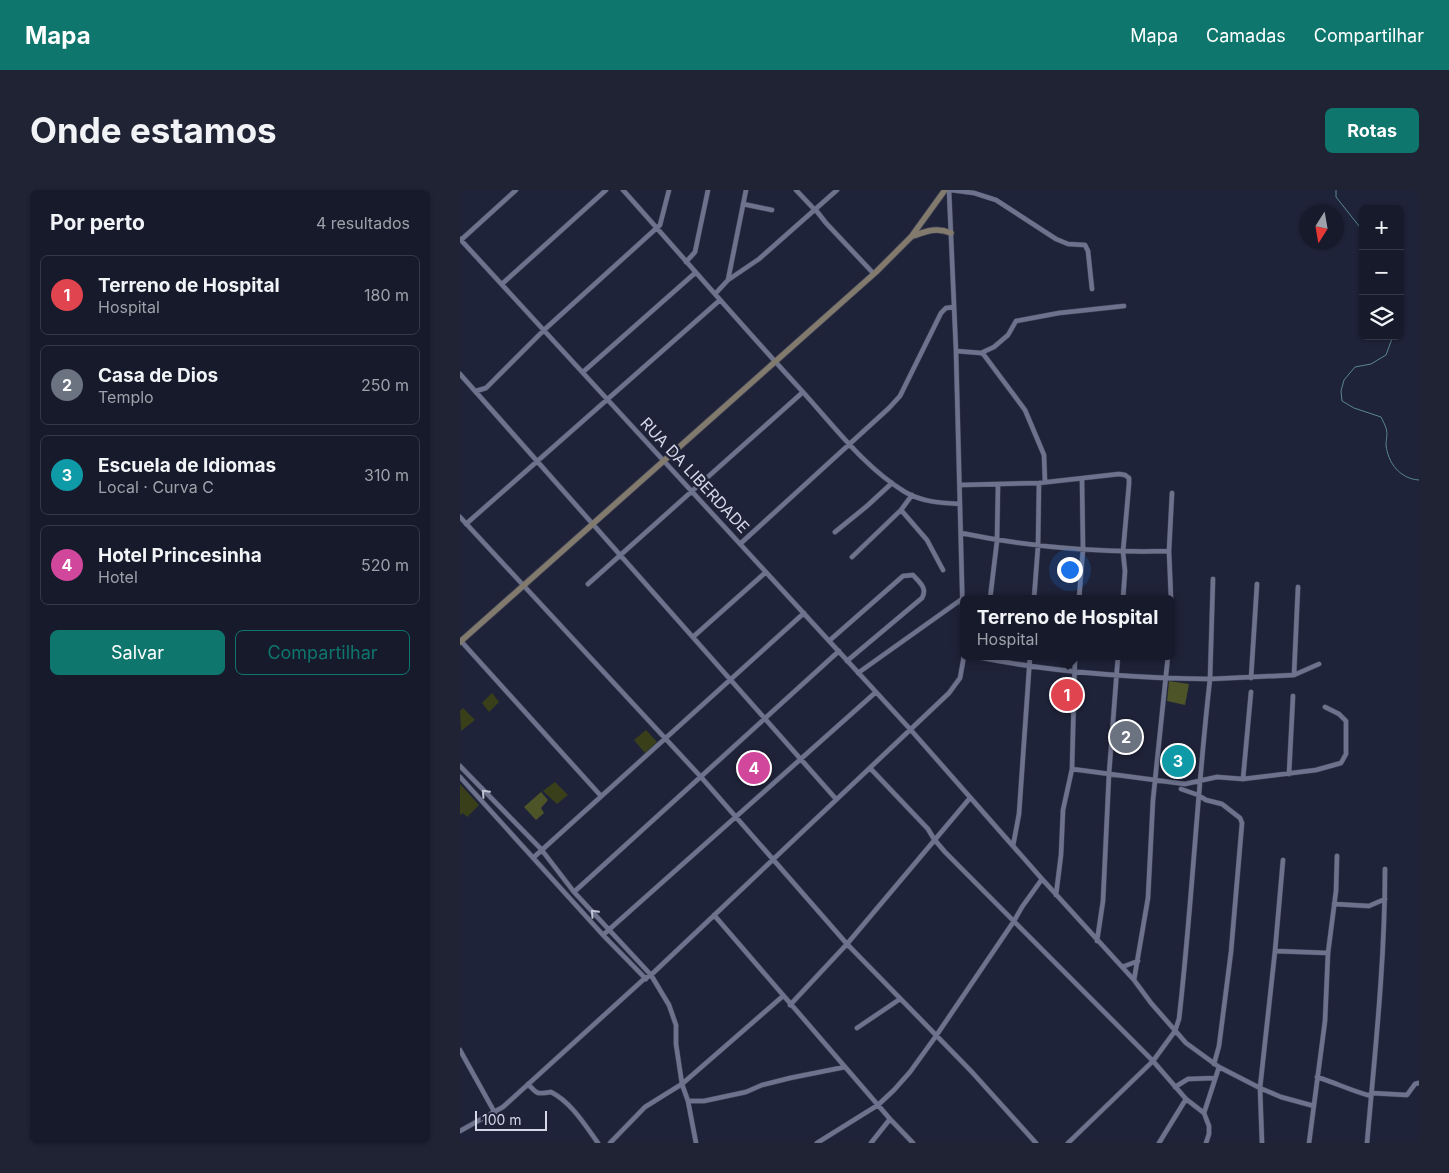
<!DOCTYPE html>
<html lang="pt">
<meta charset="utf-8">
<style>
body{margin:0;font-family:Inter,sans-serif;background:#202333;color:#f1f3f6}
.controls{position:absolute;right:15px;top:15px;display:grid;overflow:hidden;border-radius:8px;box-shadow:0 1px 4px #0004}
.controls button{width:45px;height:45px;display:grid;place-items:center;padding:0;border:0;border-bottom:1px solid #363847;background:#171a2b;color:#f1f3f6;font:25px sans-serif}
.compass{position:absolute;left:839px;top:15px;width:45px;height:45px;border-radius:50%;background:#171a2b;box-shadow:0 1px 4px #0004;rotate:191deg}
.scale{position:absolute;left:15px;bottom:12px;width:72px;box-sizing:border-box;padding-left:5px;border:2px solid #d4d7e6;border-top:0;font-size:14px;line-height:18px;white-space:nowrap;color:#d4d7e6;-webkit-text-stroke:4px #1f2339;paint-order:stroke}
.you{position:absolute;left:609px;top:379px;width:18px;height:18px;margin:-12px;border:4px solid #fff;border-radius:50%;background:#1a73e8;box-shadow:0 0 0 8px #1a73e833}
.badge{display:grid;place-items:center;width:32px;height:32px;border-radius:50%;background:#0f766e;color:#fff;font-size:16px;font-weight:700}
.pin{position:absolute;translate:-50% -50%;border:2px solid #fff;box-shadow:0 1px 5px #0006}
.popup{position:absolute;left:500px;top:405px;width:215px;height:65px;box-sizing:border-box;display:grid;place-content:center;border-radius:8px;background:#171a2b;filter:drop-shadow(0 1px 4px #0005);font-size:16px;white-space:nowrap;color:#9ea1a9}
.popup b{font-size:19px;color:#f1f3f6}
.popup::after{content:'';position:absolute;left:50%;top:100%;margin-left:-10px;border:10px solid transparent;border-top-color:#171a2b}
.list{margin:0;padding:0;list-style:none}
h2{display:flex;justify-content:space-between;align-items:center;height:65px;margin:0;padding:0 20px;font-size:21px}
h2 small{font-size:16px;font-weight:400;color:#9ea1a9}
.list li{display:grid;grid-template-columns:32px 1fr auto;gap:15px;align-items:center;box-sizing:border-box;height:80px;margin:0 10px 10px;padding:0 10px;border:1px solid #363847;border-radius:8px}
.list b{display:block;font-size:19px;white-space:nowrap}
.list p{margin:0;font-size:16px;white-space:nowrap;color:#9ea1a9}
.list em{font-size:16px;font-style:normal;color:#9ea1a9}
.actions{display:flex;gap:10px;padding:15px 20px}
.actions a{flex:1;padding:11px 0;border:1px solid #0f766e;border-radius:8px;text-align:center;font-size:18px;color:#0f766e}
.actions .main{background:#0f766e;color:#fff}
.icon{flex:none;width:28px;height:28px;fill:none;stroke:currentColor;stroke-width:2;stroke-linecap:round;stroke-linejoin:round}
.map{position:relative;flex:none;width:959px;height:953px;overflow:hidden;border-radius:8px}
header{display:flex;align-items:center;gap:30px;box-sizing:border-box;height:70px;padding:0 25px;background:#0f766e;color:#fff}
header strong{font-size:24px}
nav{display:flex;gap:28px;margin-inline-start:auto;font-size:18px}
.intro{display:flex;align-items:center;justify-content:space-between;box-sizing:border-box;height:120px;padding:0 30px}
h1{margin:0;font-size:35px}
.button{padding:12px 22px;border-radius:8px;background:#0f766e;color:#fff;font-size:18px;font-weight:700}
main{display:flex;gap:30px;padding:0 30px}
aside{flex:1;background:#171a2b;border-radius:8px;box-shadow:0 1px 4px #0004}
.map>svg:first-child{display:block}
</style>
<header>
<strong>Mapa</strong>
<nav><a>Mapa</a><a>Camadas</a><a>Compartilhar</a></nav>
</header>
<div class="intro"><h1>Onde estamos</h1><a class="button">Rotas</a></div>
<main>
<aside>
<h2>Por perto<small>4 resultados</small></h2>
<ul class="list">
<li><span class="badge" style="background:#e0444e">1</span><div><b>Terreno de Hospital</b><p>Hospital</p></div><em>180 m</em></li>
<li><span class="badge" style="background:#6b7280">2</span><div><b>Casa de Dios</b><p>Templo</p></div><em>250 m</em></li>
<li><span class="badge" style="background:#0f9aa8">3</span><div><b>Escuela de Idiomas</b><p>Local · Curva C</p></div><em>310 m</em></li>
<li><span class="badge" style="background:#d1479c">4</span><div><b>Hotel Princesinha</b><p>Hotel</p></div><em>520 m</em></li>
</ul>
<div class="actions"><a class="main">Salvar</a><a>Compartilhar</a></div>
</aside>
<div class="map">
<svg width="959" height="953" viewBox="0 0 959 953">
<rect width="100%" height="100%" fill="#1f2339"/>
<path fill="#394019" d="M32,503L39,512L29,522L22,513Z
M3,518L15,530L1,541L0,521Z
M186,540L197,552L185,563L174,550Z
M95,592L108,605L97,614L83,601Z
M0,594L19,615L7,627L3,623L0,625Z"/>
<path fill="#4d5428" d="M709,491L729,494L725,515L707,511Z
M81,602L88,610L81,618L84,623L76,630L64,617Z"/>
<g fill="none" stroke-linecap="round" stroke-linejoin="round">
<path stroke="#588693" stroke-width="1" d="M876,0V7L903,41
M933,146L926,165L911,174L895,177L884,190L881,201L882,211L894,218L921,227C923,231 925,235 926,238C928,244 926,249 926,255C928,273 940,289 959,290"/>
<g stroke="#3e4053" stroke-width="5.5">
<path id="street" d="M163,0C223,67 281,135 342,201C374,236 404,277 445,302C462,312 481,313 500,314
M336,0L354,19
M489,0L496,161L503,435
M491,0L514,3L536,10L596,49L608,54L625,55L628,61L632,99
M283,14L312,20
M355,19L366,33L414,84
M0,49L450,539L582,689L674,790L691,813L726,853L759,877L800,898L821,907L854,916
M1,50L56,0
M226,72L235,62L248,0
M268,90L299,69L377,0
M42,94L146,0
M255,104L268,90L286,0
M496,161L521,163L524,165L565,220L584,265L585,292
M521,163L534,157L548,145L556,131L599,123L664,116
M123,182L235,83
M0,184L376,609
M16,201L26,198L84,140L200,35L209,0
M500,295L579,293L659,284L665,285L669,288V294L663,362L665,381L663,409
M441,320L467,350L483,380
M0,327L241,587L387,754L511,881L576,953
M6,334L260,110
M375,342L407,316L432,293
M501,343C569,357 639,363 709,361
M280,354L429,218L440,206L481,123L486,118L494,117
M392,367L441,320L452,305
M753,389L750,489L834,485L859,474
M128,394L343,202
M530,409L537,351L538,295
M574,409L578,356L579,293
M619,409L623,359L622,289
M711,409L709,361L712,303
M711,419V427
M233,447L306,382
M0,450L141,606
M369,451L443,386L453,385C459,392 468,398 462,408L387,471
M513,466C590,482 670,488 750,489C737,602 732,716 719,829L715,841L693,871L608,953
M398,483L502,409
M834,485L838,397
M791,488L797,394
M0,576L81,659L114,702L191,785L209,815L216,835V854L222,894L228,911L236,953
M410,578L468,639L474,649L485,662L693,871L726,909L744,923L749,936V944L746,953
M612,579L725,594L757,587L783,589L856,580L881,573L886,564V531L879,524L865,517
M829,584L833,506
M0,587L143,745L186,789
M783,589L791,502
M721,599L738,605L746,610L762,614L780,628L782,633L771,762L759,856L754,874
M553,656L559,624L570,466
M73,668L344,423
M114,702L379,461
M596,705L601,665L603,620L612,579L615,466
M874,714L909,716L925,709
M254,725L430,929L453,953
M143,745L416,502
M637,751L643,711L649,584L658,466
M815,761L868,763
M662,777L678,771
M674,790L688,708L693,610L708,466
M330,815L387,754L510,608
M397,838L440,809
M0,860L35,923
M857,887C876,893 892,901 911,906
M68,894C78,905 77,904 91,902C111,912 125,935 138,953
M715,897L728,889L755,888
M911,903L947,905L955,894L959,893
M228,911H244L286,902L302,895L330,888L385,877
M744,923L759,877
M0,941L43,917L184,789L191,785L489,503L500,488L504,466
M150,953L185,917L222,894L323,806
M357,953L418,915L434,900L450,882L476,846L554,731L562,717L582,689
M411,953L430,929
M699,953L726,909
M802,953L800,898L815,761L823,670
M849,953L865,831L868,763L876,701L877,666
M907,953C915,862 925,771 925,679"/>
</g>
<g stroke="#3e4053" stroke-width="7">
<path id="secondary" d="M453,46C467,41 476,37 491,43
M0,452L416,82L451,47L485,0"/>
</g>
<use href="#street" stroke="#6d728d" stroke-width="4.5"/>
<use href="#secondary" stroke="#837a6e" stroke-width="5.5"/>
</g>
<defs><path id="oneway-chevron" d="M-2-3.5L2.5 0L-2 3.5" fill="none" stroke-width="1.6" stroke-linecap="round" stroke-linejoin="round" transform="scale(1.25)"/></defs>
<g stroke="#bfc3d4">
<use href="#oneway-chevron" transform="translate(25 603) rotate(-133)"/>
<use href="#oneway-chevron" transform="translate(134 723) rotate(-133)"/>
</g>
<g text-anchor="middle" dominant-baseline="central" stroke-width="5" stroke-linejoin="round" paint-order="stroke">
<g font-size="16" fill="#d4d7e6" stroke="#1f2339">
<text transform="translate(235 285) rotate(47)">RUA DA LIBERDADE</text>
</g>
</g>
</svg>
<div class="controls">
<button>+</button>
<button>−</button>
<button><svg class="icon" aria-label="layers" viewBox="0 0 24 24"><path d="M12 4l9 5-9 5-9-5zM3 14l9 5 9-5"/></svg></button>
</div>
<svg class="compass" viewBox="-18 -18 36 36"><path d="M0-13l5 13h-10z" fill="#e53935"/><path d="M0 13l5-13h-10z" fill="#9ea1a9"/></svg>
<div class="scale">100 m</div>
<div class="you"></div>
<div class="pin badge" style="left:607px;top:505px;background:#e0444e">1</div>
<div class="popup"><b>Terreno de Hospital</b>Hospital</div>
<div class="pin badge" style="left:666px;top:547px;background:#6b7280">2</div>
<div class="pin badge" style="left:718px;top:571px;background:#0f9aa8">3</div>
<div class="pin badge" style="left:294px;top:578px;background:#d1479c">4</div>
</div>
</main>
